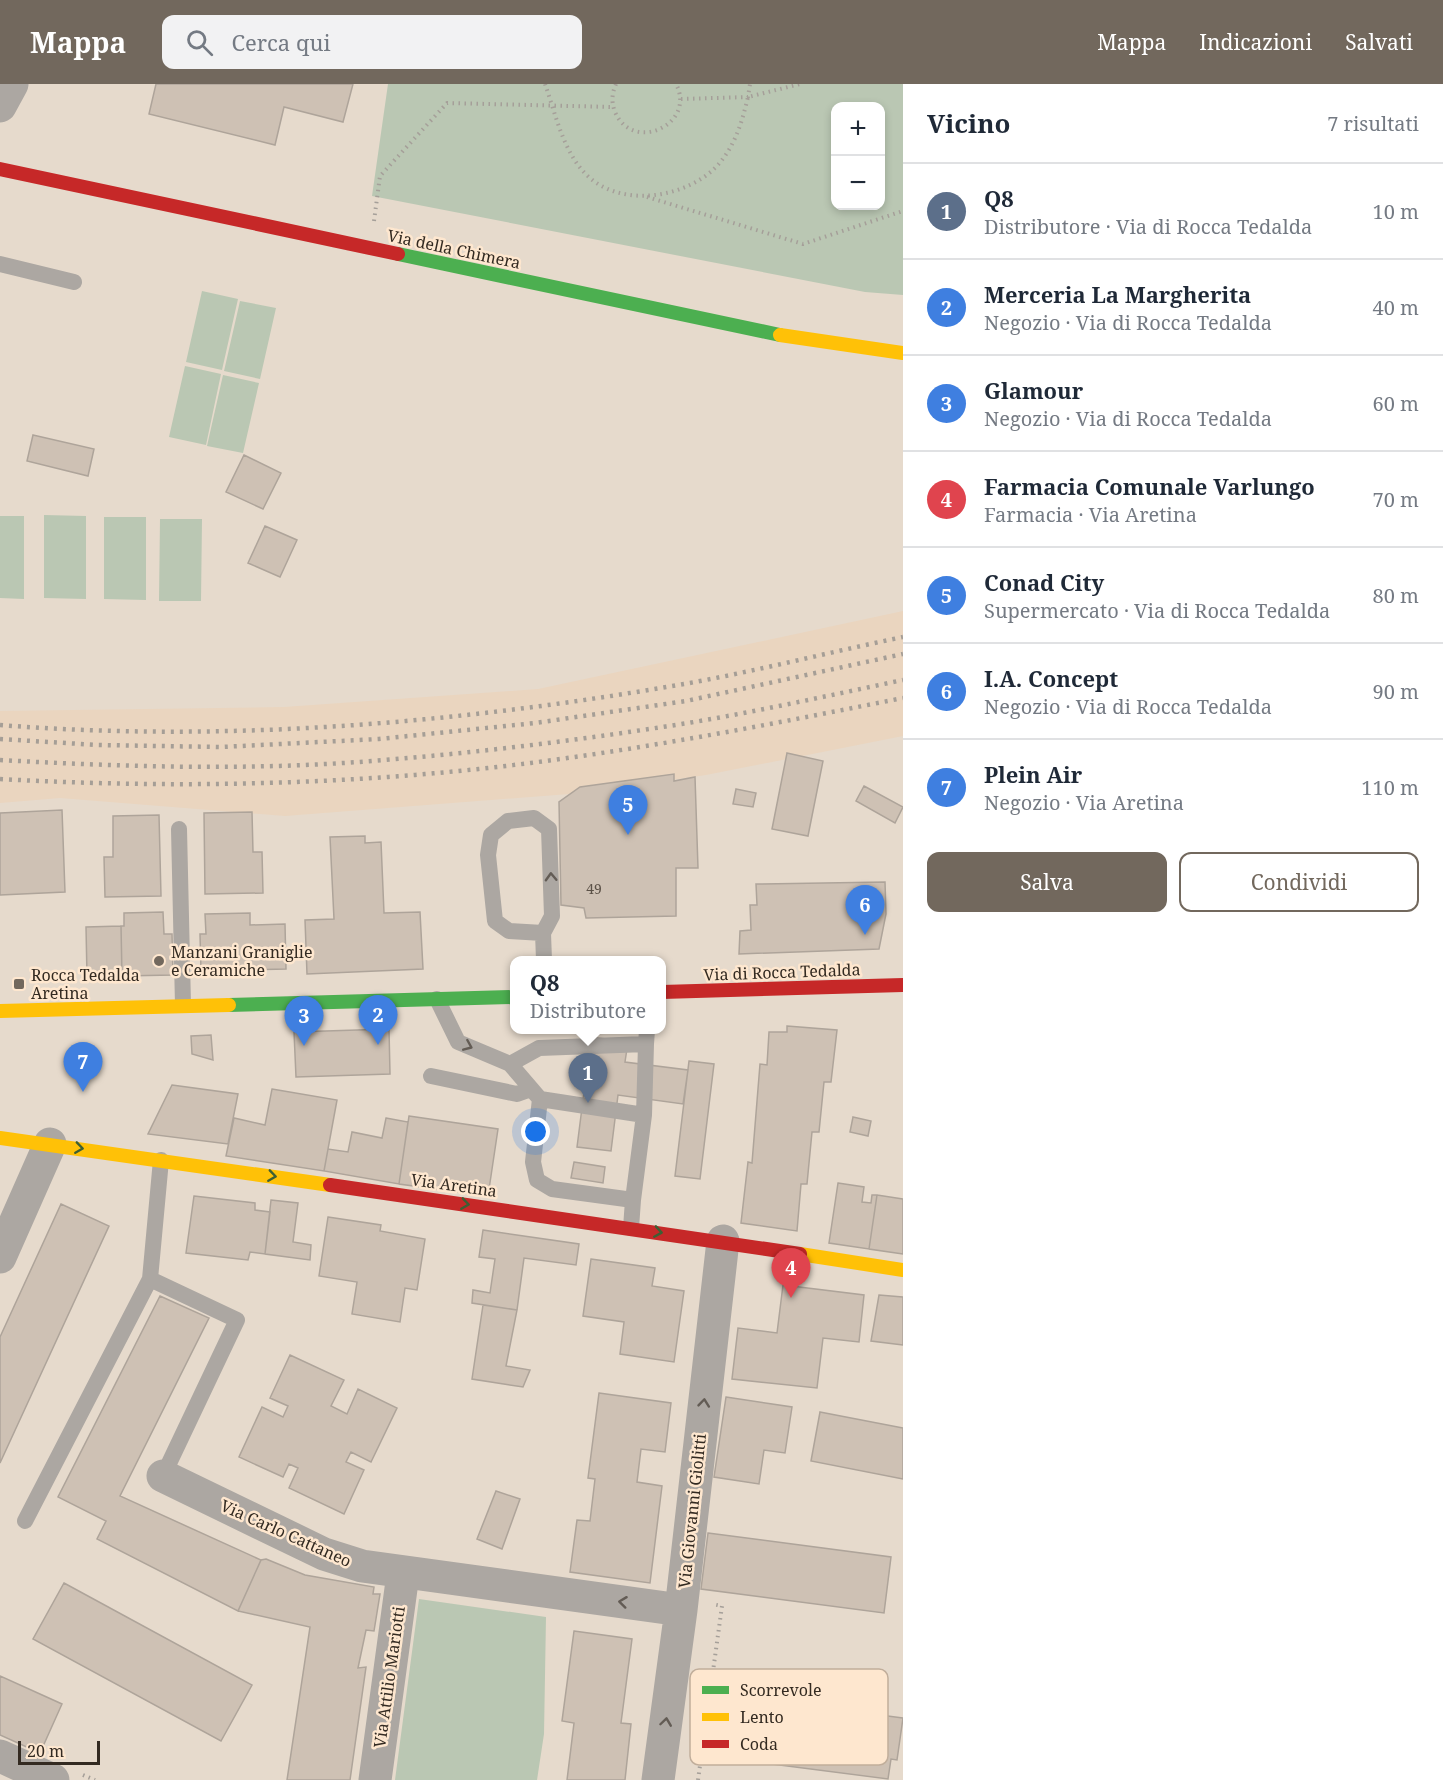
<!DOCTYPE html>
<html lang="it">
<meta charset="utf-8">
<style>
body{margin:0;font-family:"Noto Serif",serif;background:#f2f2f3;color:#1f2937}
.controls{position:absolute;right:18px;top:18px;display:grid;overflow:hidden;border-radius:12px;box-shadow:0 3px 9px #0003}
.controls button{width:54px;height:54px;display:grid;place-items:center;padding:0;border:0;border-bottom:2px solid #e0e1e3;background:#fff;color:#1f2937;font:30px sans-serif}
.scale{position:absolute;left:18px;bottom:15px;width:82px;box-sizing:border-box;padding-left:6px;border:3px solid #332a21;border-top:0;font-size:16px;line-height:21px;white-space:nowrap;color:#332a21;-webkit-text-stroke:4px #fee7cf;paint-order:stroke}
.you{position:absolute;left:536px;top:1048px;width:21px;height:21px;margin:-15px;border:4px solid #fff;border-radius:50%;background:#1a73e8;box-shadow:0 0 0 9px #1a73e833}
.badge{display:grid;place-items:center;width:39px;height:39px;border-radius:50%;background:#72685d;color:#fff;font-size:20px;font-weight:700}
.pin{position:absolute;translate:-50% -50px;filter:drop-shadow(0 2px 3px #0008)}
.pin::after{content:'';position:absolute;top:32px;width:21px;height:18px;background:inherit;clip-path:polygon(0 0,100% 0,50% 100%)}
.popup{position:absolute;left:510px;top:872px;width:156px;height:78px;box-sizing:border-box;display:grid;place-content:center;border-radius:12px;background:#fff;filter:drop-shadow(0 2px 4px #0005);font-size:20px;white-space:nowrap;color:#747a83}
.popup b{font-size:22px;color:#1f2937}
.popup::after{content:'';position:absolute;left:50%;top:100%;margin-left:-12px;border:12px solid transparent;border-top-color:#fff}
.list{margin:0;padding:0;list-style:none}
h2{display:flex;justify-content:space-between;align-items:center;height:78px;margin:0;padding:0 24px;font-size:26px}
h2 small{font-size:20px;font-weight:400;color:#747a83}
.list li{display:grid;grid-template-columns:39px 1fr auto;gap:18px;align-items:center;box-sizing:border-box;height:96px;padding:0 24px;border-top:2px solid #e0e1e3}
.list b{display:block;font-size:22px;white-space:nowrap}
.list p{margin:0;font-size:20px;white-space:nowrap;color:#747a83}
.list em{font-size:20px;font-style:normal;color:#747a83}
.actions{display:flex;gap:12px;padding:18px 24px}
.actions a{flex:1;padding:14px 0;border:2px solid #72685d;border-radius:12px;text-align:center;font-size:21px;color:#72685d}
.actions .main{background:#72685d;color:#fff}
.icon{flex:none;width:33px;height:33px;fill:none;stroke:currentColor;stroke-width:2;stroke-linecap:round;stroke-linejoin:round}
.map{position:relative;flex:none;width:903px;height:1696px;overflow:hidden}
header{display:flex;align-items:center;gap:36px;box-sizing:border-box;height:84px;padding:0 30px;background:#72685d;color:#fff}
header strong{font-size:28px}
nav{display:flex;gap:33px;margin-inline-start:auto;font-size:21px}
.search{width:420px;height:54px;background:#f2f2f3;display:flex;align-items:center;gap:15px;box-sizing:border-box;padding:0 21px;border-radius:12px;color:#747a83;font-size:22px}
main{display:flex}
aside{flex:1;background:#fff}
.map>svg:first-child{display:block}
</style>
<header>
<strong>Mappa</strong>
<div class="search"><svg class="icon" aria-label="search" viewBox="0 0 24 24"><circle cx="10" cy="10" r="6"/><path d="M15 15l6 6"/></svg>Cerca qui</div>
<nav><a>Mappa</a><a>Indicazioni</a><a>Salvati</a></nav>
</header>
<main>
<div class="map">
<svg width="903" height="1696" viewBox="0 0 903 1696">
<rect width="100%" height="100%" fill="#e6dacc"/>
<path fill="#ead5bf" d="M903,527V652L706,691L582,709L285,732L60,714L0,719V627L284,623L538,605Z"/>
<path fill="#bac7b3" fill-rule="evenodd" d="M388,0H903V211L865,208L372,112ZM836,22H880V122H836Z
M202,207L238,215L222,286L186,278Z
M240,217L276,224L260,295L224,287Z
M185,282L221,290L206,361L169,353Z
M223,291L259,299L243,369L207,362Z
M44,431L86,432V515L44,514Z
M0,432H24V515L0,514Z
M104,433H146V516L104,515Z
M160,435H202L201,517H159Z
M419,1515L546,1533L544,1650L537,1696H395Z"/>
<path fill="#cec1b4" stroke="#aea49a" stroke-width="1.5" d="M156,0H353L343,38L284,23L275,61L149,30Z
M33,351L94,365L88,392L27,377Z
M244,371L281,389L263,425L226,408Z
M265,442L297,456L280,493L248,479Z
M787,669L823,677L808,752L772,745Z
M674,690V697L695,693L698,784H676V832L586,834L584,824L561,821L559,718L580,703Z
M864,702L903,723L895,739L856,717Z
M736,705L756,709L753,723L733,720Z
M62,726L65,808L0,811V729Z
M252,728L253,768H262L263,809L205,810L204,729Z
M159,731L161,812L105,813L104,773H113V732Z
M365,752V759L381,758L384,829L420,828L423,885L307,890L305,836L334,835L330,753Z
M885,798L886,830L879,865L739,870L740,847L751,846L750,821H757L756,800Z
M163,828L164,850H172L173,891L122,892L121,842H124V829Z
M250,829V841L285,840L286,885L201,887L200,850H206L205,830Z
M121,842L122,892H87L86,843Z
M787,942L837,946L831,998H824L819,1048H812L807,1100H801L797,1147L741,1139L748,1078L752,1079L760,980L767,981L769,948H787Z
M389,945L390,990L296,993L294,948Z
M211,951L213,976L192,970L191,952Z
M591,953L628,958L625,978L688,986L683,1020L618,1011L611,1067L577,1063Z
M689,977L714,980L700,1095L675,1092Z
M172,1001L238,1010L228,1060L148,1050Z
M272,1005L337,1016L324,1087L226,1072L234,1034L265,1041Z
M409,1032L498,1045L488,1112L399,1100Z
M853,1033L871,1037L868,1052L850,1048Z
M386,1034L408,1038L399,1100L324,1087L328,1065L348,1068L352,1048L382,1054Z
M574,1078L605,1083L603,1099L571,1094Z
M838,1099L864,1103L862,1118L871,1119L872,1111H877L869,1165L829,1159Z
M877,1111L903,1115V1170L869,1165Z
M194,1112L255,1119V1126L270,1128L265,1170L250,1168L248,1176L186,1169Z
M271,1116L298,1119L293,1158L311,1161L310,1176L265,1170Z
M61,1120L109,1142L0,1379V1253Z
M328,1133L381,1141L380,1147L425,1155L417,1206L405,1204L400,1238L352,1230L357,1198L319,1192Z
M483,1146L579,1160L576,1181L524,1174L517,1226L472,1219L473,1206L490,1209L495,1175L479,1173Z
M591,1175L655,1184L652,1202L684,1207L674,1278L620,1270L624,1238L583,1232Z
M783,1201L864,1211L859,1258L823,1254L817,1304L732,1295L738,1244L777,1249Z
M879,1211L903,1213V1261L871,1257Z
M160,1212L209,1234L120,1412L261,1476L238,1527L97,1455L106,1437L58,1413Z
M483,1221L517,1226L506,1282L530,1286L523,1303L472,1295Z
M290,1271L344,1296L331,1322L347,1330L358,1305L397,1324L371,1378L351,1368L346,1378L364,1386L344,1430L289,1404L298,1384L289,1380L283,1393L239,1373L262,1323L283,1333L288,1322L270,1314Z
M599,1309L671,1319L665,1368L641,1365L637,1398L662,1402L650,1499L570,1488L577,1436L590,1437L595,1395L588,1394Z
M726,1313L792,1323L785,1369L764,1366L759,1400L714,1393Z
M820,1328L903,1344V1395L811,1377Z
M496,1407L520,1415L502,1465L477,1455Z
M708,1449L891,1473L884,1529L701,1505Z
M266,1475L305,1491L374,1503L373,1510H380L374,1547L366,1546L358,1584L366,1583L350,1696H287L310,1543L238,1527L261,1476Z
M64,1499L252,1601L221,1657L33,1555Z
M574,1547L632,1555L621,1639L631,1640L625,1696H567L574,1639L562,1637Z
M0,1592L62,1620L40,1669L0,1651Z
M712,1609L903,1634L897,1676L891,1675L888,1695L710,1672L713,1649L706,1648Z"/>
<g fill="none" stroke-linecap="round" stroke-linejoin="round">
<path stroke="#a59f99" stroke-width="4" stroke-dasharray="1.5 4.5" stroke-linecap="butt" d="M545,0C556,31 564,72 590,94C625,124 686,113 716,83C735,63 742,38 748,13L800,0
M616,0C612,9 611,18 615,28C633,70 697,40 676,0
M681,15L748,13L750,0
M647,113L803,160L903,127
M374,137L380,92L447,19L613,23
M83,1691L95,1696
M698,1696L722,1522L712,1520"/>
<path stroke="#aca7a2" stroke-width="16" d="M0,180L74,198
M179,745L183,921
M543,849L509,847L495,837L488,771L491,751L508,737L534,734L549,745L552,832L543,849L544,876
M437,915L458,958L510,980L539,964L646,960L647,946
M510,980L540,1015L533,1078L537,1096L552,1105L633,1116L631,1144
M431,992L517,1010L531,1005
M540,1015L644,1031L633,1116
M644,1031L646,960
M161,1076L150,1195L237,1236L163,1392
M25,1437L150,1195"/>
<path stroke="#aca7a2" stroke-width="33" d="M0,22L12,0
M0,1173L50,1060
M163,1392L324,1470L362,1482L681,1526
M0,1672L53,1696
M375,1696L403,1490
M658,1696L681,1526L723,1157"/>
<path stroke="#4caf50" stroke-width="14" d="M398,170L780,251
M229,921L514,913"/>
<path stroke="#ffc107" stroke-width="14" d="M780,251L903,269
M0,927L229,921
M0,1054L330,1101
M800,1170L903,1186"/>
<path stroke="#c62828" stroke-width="14" d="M0,85L398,170
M662,908L903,901
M330,1101L800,1170"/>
<path stroke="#a59e96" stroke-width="4.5" stroke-dasharray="3 6" stroke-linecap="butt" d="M0,641C227,659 460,639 684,600C757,587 830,568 903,553
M0,655L98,661L221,663L379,655L535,639L686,617L903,570
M0,676C128,683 256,687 384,676C485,668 587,655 688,639C760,627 831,611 903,596
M0,695C180,705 360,701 538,678C661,662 782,638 903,614"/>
</g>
<defs><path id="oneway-chevron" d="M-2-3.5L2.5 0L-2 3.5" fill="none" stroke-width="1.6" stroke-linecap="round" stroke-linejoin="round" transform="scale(1.5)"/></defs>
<g stroke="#635c55">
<use href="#oneway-chevron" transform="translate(551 793) rotate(-92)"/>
<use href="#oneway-chevron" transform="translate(468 962) rotate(23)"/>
<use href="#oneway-chevron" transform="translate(704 1319) rotate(-84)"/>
<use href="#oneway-chevron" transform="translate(623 1518) rotate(-173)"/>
<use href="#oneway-chevron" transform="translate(666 1638) rotate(-82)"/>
</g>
<g stroke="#3d5f34">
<use href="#oneway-chevron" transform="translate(79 1064) rotate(8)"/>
<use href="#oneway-chevron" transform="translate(272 1092) rotate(8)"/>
<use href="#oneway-chevron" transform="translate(465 1120) rotate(8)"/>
<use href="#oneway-chevron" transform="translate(658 1148) rotate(9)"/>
</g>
<g fill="#72685d" stroke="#fee7cf" stroke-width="2">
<circle cx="159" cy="877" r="6"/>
<rect x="13" y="894" width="12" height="12" rx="3"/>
</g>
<g text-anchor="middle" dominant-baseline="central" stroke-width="5" stroke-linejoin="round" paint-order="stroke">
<g font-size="14" fill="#5b5147">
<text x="594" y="804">49</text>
</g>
<g font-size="16" fill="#332a21" stroke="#fee7cf">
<text transform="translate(454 165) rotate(12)">Via della Chimera</text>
<text transform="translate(782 888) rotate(-2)">Via di Rocca Tedalda</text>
<text transform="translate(454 1101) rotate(8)">Via Aretina</text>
<text transform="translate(692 1427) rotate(-84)">Via Giovanni Giolitti</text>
<text transform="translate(286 1449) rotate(24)">Via Carlo Cattaneo</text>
<text transform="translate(389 1593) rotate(-82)">Via Attilio Mariotti</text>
</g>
<g font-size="16" fill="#332a21" stroke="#fee7cf" text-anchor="start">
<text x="171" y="868">Manzani Graniglie<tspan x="171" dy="18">e Ceramiche</tspan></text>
<text x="31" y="891">Rocca Tedalda<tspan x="31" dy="18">Aretina</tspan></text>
</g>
</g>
<rect x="690" y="1585" width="198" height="96" rx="9" fill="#fee7cf" stroke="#c1ae9b" stroke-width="1.5"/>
<rect x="702" y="1602" width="27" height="8" fill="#4caf50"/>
<rect x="702" y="1629" width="27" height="8" fill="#ffc107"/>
<rect x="702" y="1656" width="27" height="8" fill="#c62828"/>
<g font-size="16" fill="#332a21">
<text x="740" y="1612">Scorrevole</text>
<text x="740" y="1639">Lento</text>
<text x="740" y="1666">Coda</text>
</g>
</svg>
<div class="controls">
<button>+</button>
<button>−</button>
</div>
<div class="scale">20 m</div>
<div class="you"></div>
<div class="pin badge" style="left:588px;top:1019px;background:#5c6f8a">1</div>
<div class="popup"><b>Q8</b>Distributore</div>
<div class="pin badge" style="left:378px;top:961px;background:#3f7fe0">2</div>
<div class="pin badge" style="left:304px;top:962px;background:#3f7fe0">3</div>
<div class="pin badge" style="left:791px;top:1214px;background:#e0444e">4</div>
<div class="pin badge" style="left:628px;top:751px;background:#3f7fe0">5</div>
<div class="pin badge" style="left:865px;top:851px;background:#3f7fe0">6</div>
<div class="pin badge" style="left:83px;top:1008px;background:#3f7fe0">7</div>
</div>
<aside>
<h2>Vicino<small>7 risultati</small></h2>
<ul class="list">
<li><span class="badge" style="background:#5c6f8a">1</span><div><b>Q8</b><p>Distributore · Via di Rocca Tedalda</p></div><em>10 m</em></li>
<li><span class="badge" style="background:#3f7fe0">2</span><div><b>Merceria La Margherita</b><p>Negozio · Via di Rocca Tedalda</p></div><em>40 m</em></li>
<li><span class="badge" style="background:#3f7fe0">3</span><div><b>Glamour</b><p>Negozio · Via di Rocca Tedalda</p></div><em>60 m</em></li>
<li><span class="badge" style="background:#e0444e">4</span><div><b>Farmacia Comunale Varlungo</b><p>Farmacia · Via Aretina</p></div><em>70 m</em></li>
<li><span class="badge" style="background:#3f7fe0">5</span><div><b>Conad City</b><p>Supermercato · Via di Rocca Tedalda</p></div><em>80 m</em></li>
<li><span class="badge" style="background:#3f7fe0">6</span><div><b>I.A. Concept</b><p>Negozio · Via di Rocca Tedalda</p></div><em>90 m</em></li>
<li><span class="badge" style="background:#3f7fe0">7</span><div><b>Plein Air</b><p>Negozio · Via Aretina</p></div><em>110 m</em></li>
</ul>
<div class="actions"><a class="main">Salva</a><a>Condividi</a></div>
</aside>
</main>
